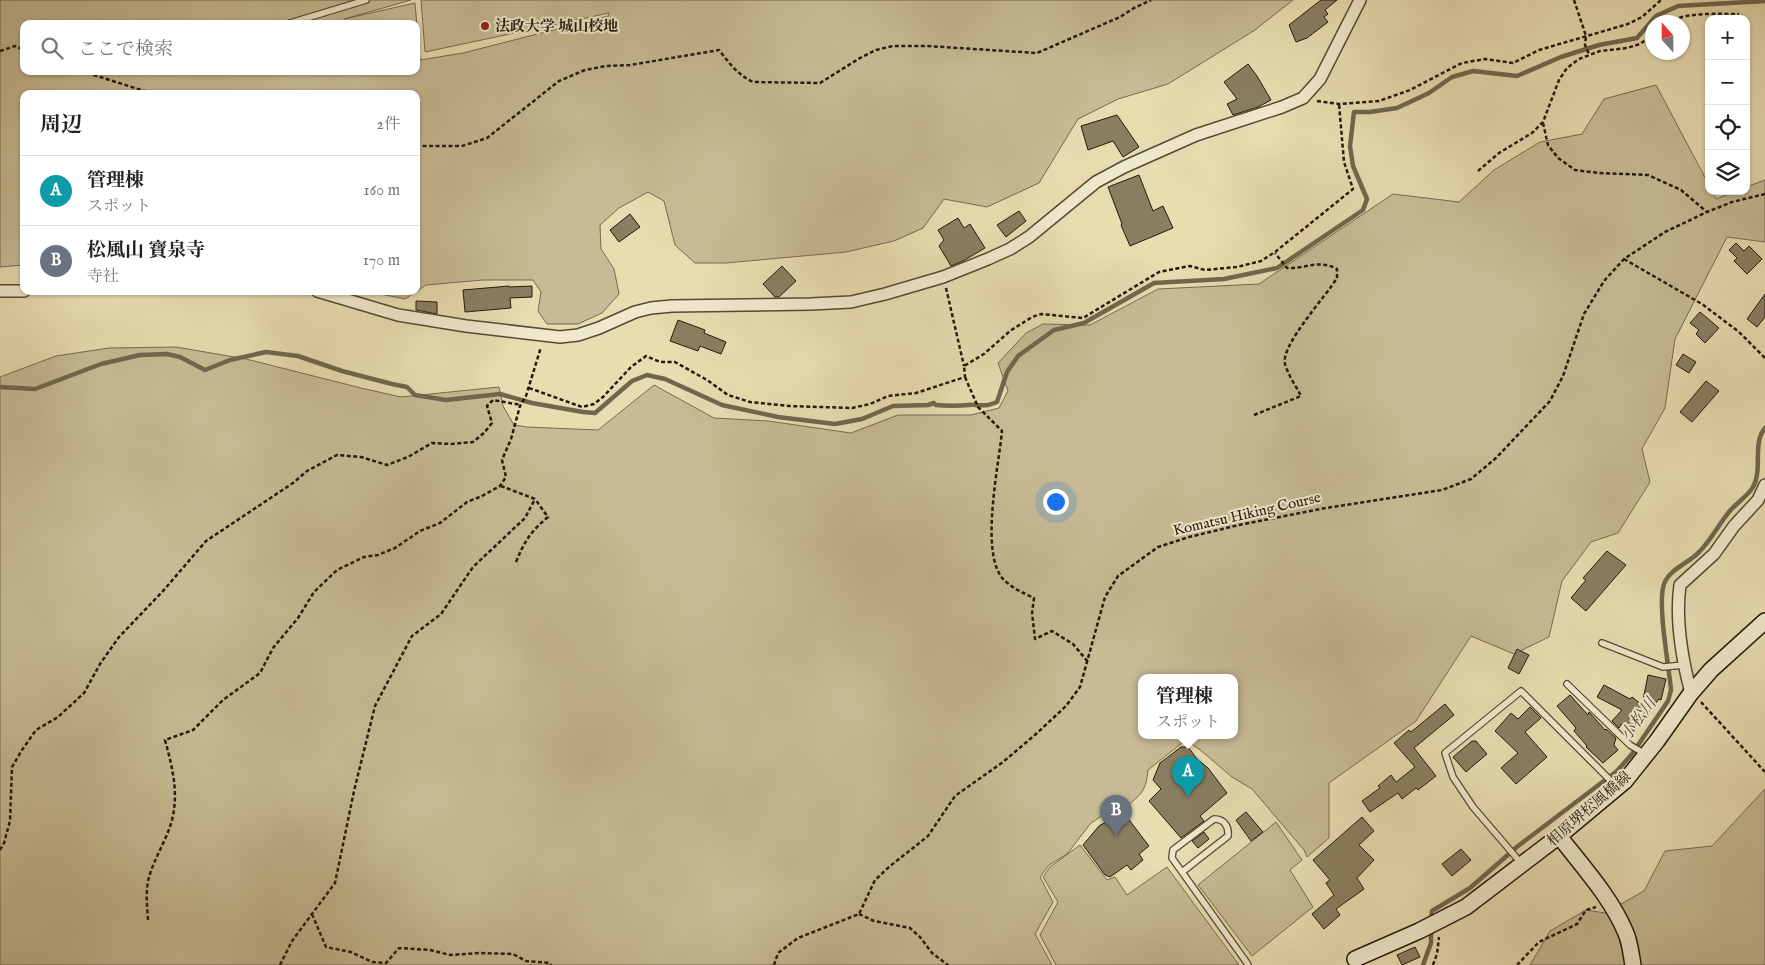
<!DOCTYPE html>
<html lang="ja">
<meta charset="utf-8">
<style>
body{margin:0;font-family:"IM FELL English","Noto Serif JP",serif;background:#f6f6f6;color:#222}
.controls{position:absolute;right:15px;top:15px;display:grid;overflow:hidden;border-radius:10px;box-shadow:0 1px 4px #0004}
.controls button{width:45px;height:45px;display:grid;place-items:center;padding:0;border:0;border-bottom:1px solid #e0e0e0;background:#fff;color:#222;font:25px sans-serif}
.compass{position:absolute;left:1645px;top:15px;width:45px;height:45px;border-radius:50%;background:#fff;box-shadow:0 1px 4px #0004;rotate:339deg}
.you{position:absolute;left:1055px;top:501px;width:18px;height:18px;margin:-12px;border:4px solid #fff;border-radius:50%;background:#1a73e8;box-shadow:0 0 0 8px #1a73e833}
.badge{display:grid;place-items:center;width:32px;height:32px;border-radius:50%;background:#8f2418;color:#fff;font-size:16px;font-weight:700}
.pin{position:absolute;translate:-50% -41px;filter:drop-shadow(0 1px 2px #0008)}
.pin::after{content:'';position:absolute;top:26px;width:18px;height:15px;background:inherit;clip-path:polygon(0 0,100% 0,50% 100%)}
.popup{position:absolute;left:1138px;top:674px;width:100px;height:65px;box-sizing:border-box;display:grid;place-content:center;border-radius:10px;background:#fff;filter:drop-shadow(0 1px 4px #0005);font-size:16px;white-space:nowrap;color:#767676}
.popup b{font-size:19px;color:#222}
.popup::after{content:'';position:absolute;left:50%;top:100%;margin-left:-10px;border:10px solid transparent;border-top-color:#fff}
.list{margin:0;padding:0;list-style:none}
h2{display:flex;justify-content:space-between;align-items:center;height:65px;margin:0;padding:0 20px;font-size:21px}
h2 small{font-size:16px;font-weight:400;color:#767676}
.list li{display:grid;grid-template-columns:32px 1fr auto;gap:15px;align-items:center;box-sizing:border-box;height:70px;padding:0 20px;border-top:1px solid #e0e0e0}
.list b{display:block;font-size:19px;white-space:nowrap}
.list p{margin:0;font-size:16px;white-space:nowrap;color:#767676}
.list em{font-size:16px;font-style:normal;color:#767676}
.icon{flex:none;width:28px;height:28px;fill:none;stroke:currentColor;stroke-width:2;stroke-linecap:round;stroke-linejoin:round}
.map{position:relative;flex:none;width:1765px;height:965px;overflow:hidden}
.search{position:absolute;background:#fff;box-shadow:0 1px 4px #0004;left:20px;top:20px;width:400px;height:55px;display:flex;align-items:center;gap:12px;box-sizing:border-box;padding:0 18px;border-radius:10px;color:#767676;font-size:19px}
.panel{position:absolute;background:#fff;box-shadow:0 1px 4px #0004;left:20px;top:90px;width:400px;height:205px;border-radius:10px}
.map>svg:first-child{display:block}
</style>
<div class="map">
<svg width="1765" height="965" viewBox="0 0 1765 965">
<rect width="100%" height="100%" fill="#e8dcb1"/>
<filter id="stains"><feTurbulence type="fractalNoise" baseFrequency=".004" numOctaves="4"/><feColorMatrix values="0 0 0 0 .2 0 0 0 0 .09 0 0 0 0 .02 0 0 0 .5 -.17"/></filter>
<radialGradient id="worn" r=".72"><stop offset=".6" stop-color="#630" stop-opacity="0"/><stop offset="1" stop-color="#630" stop-opacity=".3"/></radialGradient>
<path fill="#c7bb95" stroke="#766a50" fill-rule="evenodd" d="M0,0H411L344,19L415,3L420,60L463,53L608,16L609,13L425,52L421,0H1293L1255,30L1168,84L1118,99L1078,119L1039,183L987,207L944,199L923,228L894,241L846,252L726,263H695L675,245L664,201L648,192L619,208L600,225L601,249L614,269L619,294L602,313L578,324H547L538,311L541,292L533,280H483L426,285L405,299L366,291H416V94H24V265L0,267ZM24,24H416V71H24Z
M1656,85L1709,185V191H1712L1716,199L1736,191H1746V187L1765,180V242L1727,237L1675,339L1665,408L1642,449L1650,482L1618,533L1591,542L1562,581L1549,637L1514,654L1471,636L1416,721L1329,783V838L1307,857L1304,850L1252,789L1232,777L1199,749L1190,743H1182L1148,770C1146,790 1142,794 1127,806L1119,805L1091,823L1067,854L1049,865L1040,877L1053,902L1035,934L1052,965H0V377L56,356L109,348L176,347L246,359L361,388L401,397L499,387L503,406L514,425L527,427L598,430L654,385L714,418L768,421L851,433L898,415H971L999,408L1008,391L998,363L1026,333L1043,324L1090,325L1158,289L1259,284L1393,194L1459,202L1494,170L1540,142L1582,134L1604,99ZM1142,678H1234V736H1142Z
M1765,789V965H1530L1550,931L1586,910L1605,913L1644,891L1665,851L1712,846Z
M1276,822L1302,860L1290,870L1313,907L1252,956L1198,885Z
M1080,845L1107,880L1115,877L1127,895L1167,867L1239,965H1056L1040,935L1058,902L1043,877L1050,867Z"/>
<g fill="none" stroke-linecap="round" stroke-linejoin="round">
<path stroke="#71664d" stroke-width="4.5" d="M0,387L35,389L101,364L140,355L167,354L180,357L205,370L230,360L266,352L298,356L342,371L392,384L407,387L415,395L446,400L500,394L532,403L583,412L595,413L632,381L647,375L665,379L722,405L778,417L835,424L862,419L893,406L928,405L934,403L936,405C947,406 958,406 969,405C981,404 983,408 997,402L1007,372L1018,356L1054,330L1084,323L1154,283L1224,279L1277,268L1363,210L1367,199L1353,166L1350,146L1354,112H1370L1397,108L1429,93L1452,77L1473,71L1517,76L1561,57L1599,45L1637,38L1656,16L1678,6L1765,1
M1431,921L1432,911L1470,888L1518,846L1617,771L1632,754L1668,701L1671,690C1669,666 1657,604 1664,584C1670,568 1690,563 1700,551C1711,540 1719,524 1729,512C1736,503 1748,496 1753,487C1763,470 1752,443 1765,428
M1423,965L1431,943V928"/>
</g>
<path fill="#8a7e61" stroke="#24190b" d="M1321,0H1337L1325,10L1328,14L1324,17L1328,22L1307,38L1296,42L1289,25Z
M1248,64L1257,76L1271,100L1258,107L1233,115L1227,104L1237,99L1224,82Z
M1117,115L1139,147L1123,157L1113,141L1088,150L1081,126Z
M1139,175L1153,211L1163,206L1173,228L1130,246L1121,225L1122,224L1108,187Z
M1019,211L1026,221L1006,237L997,225Z
M630,214L640,227L619,242L610,230Z
M958,218L964,228L970,224L985,248L963,261L951,266L939,246L944,240L938,230Z
M1736,243L1744,251L1749,246L1762,259L1747,274L1734,261L1737,258L1729,250Z
M782,266L796,281L779,297H775L763,284Z
M509,286V287L532,286V297L510,298L511,308L465,312L463,290Z
M1765,294V317L1757,327L1747,319Z
M416,301L437,302V314L416,310Z
M1700,312L1719,328L1705,343L1696,334L1699,330L1690,323Z
M678,320L705,330L704,333L726,342L721,354L700,346L698,351L670,341Z
M1683,354L1696,362L1689,373L1676,365Z
M1706,381L1719,391L1692,422L1680,412Z
M1607,551L1626,565L1586,611L1571,598L1586,580L1583,578Z
M1517,649L1529,655L1519,674L1508,668Z
M1648,675L1666,679L1661,700L1659,699L1632,733L1621,724L1619,728L1612,721L1622,710L1597,697L1604,685L1630,699L1632,697L1642,705Z
M1570,695L1588,715L1589,712L1605,730L1606,729L1616,738L1614,745L1618,750L1603,763L1586,747L1587,746L1574,731L1576,728L1557,706Z
M1445,704L1454,715L1414,748L1436,776L1418,790L1416,788L1402,799L1398,793L1370,812L1362,801L1380,788L1378,786L1391,775L1396,782L1415,767L1394,743L1409,730L1411,732Z
M1530,707L1541,718L1525,732L1547,757L1516,784L1501,768L1518,753L1495,731L1511,713L1518,719Z
M1472,741H1476L1487,754L1466,772L1453,757Z
M1181,747H1188L1197,759L1208,768L1227,793L1200,816L1204,821L1181,838L1149,801L1161,789L1153,780L1160,763Z
M1123,812L1149,846L1139,854L1143,860L1131,870L1127,865L1110,877L1105,875L1083,845L1099,826Z
M1246,812L1263,832L1251,841L1236,820Z
M1362,817L1374,831L1359,845L1374,860L1357,878L1364,889L1336,909L1340,915L1324,929L1312,914L1334,895L1326,883L1330,880L1313,860Z
M1204,832L1209,839L1198,848L1192,841Z
M1461,849L1471,860L1452,876L1442,864Z
M1415,947L1420,957L1402,965L1397,955Z"/>
<g fill="none" stroke-linecap="round" stroke-linejoin="round">
<g stroke="#554a34" stroke-width="8">
<path id="lane" d="M287,24L366,0
M1602,643L1663,667L1684,665
M1567,684L1630,745L1645,754
M1521,863L1473,807L1453,777L1445,753L1521,691L1616,786
M1182,872L1228,836C1229,826 1224,819 1214,819L1173,850L1172,858L1247,963L1248,965"/>
</g>
<g stroke="#554a34" stroke-width="14">
<path id="street" d="M0,291H24
M317,291L398,315L466,326L560,337L578,335L599,328L635,312L651,308L672,306L811,304L851,302L885,294L943,277L988,259L1010,249L1029,237L1096,182L1124,167L1196,135L1282,107L1303,98L1320,79L1360,0
M1691,693C1682,659 1675,621 1680,585L1714,554L1734,526L1758,500L1765,485"/>
</g>
<g stroke="#24190b" stroke-width="18">
<path id="secondary" d="M1559,836C1582,866 1610,896 1625,931C1630,941 1631,954 1633,965
M1355,959L1419,931L1466,907L1559,836L1625,781L1657,741L1691,693L1711,670L1765,621"/>
</g>
<path stroke="#24190b" stroke-width="2.5" stroke-dasharray="4 2.5" stroke-linecap="butt" d="M1574,0L1586,36L1585,45L1589,54
M1667,22C1689,12 1715,14 1739,14
M0,51L15,46L24,50
M81,71L154,94
M1317,101L1339,104L1379,101L1410,90L1462,63L1485,59L1513,63L1539,50L1628,24L1642,17L1661,0
M1543,123L1548,145L1558,158L1575,170L1599,173L1648,175L1681,190L1707,212
M416,146H462L487,138L559,81L585,70L606,66L630,65L719,50C729,63 738,75 753,82L820,83L860,58L876,50L893,46H927L1037,53L1120,17L1134,8L1151,0
M1478,171L1499,153L1532,133L1543,122L1559,80L1567,68L1579,59L1600,51L1627,48L1640,44L1652,35
M1624,259L1702,304L1739,332L1765,358
M946,288L964,366
M965,377L978,407L1002,431C999,465 979,555 1004,580C1012,588 1023,593 1034,598L1032,613L1035,639L1052,631L1073,644L1088,662
M529,388L582,407L594,404L603,397L631,367L646,356L660,362H675L707,380L728,395L750,402L789,406L852,408L870,404L888,396L916,393L965,377L964,366L984,354L1010,331L1032,317L1041,314L1083,318L1159,272L1190,266L1205,270L1237,267L1261,261L1275,252L1353,189L1344,162L1339,104
M1254,415L1301,396C1296,386 1288,375 1285,364C1280,346 1327,295 1337,278V269C1319,259 1305,269 1287,268L1275,253
M516,562C524,542 531,531 548,517L535,499
M1701,702L1765,772
M0,850L4,843L10,821L12,767L22,750L36,730L58,717L84,693L100,664L119,637L163,591L206,541L293,483L307,471L337,455L361,457L387,465L408,457L432,443L451,444L473,442L484,433L492,423L487,406L493,400L521,405
M312,914L326,947L351,952L372,962L386,963L399,948L430,950L450,955L479,953L513,954L526,961L550,963L551,965
M859,914L874,921L910,928L920,937L932,953L948,965
M148,920C147,904 145,888 150,874C156,855 167,839 172,820C179,792 172,766 165,740L193,730L223,700L260,673L273,648L298,618L314,592L337,570L364,557L378,555L395,548L420,531L440,523L467,502L482,496L500,486L506,477L502,460L511,439L520,406L526,396L541,347
M280,965L292,941L335,883L354,791L375,706L412,636L441,614L473,567L525,518L535,499L501,486
M774,965L778,953L798,938L859,914L875,880L889,867L928,836L955,796L1003,762L1036,734L1066,706L1080,687L1105,597L1118,576L1158,547L1189,537L1239,525L1326,508L1442,490L1471,479L1496,458L1550,401L1563,376L1584,314L1604,281L1624,259L1665,232L1707,212L1732,202L1765,194
M1433,965L1437,954L1439,937
M1517,965L1539,942L1577,924L1586,910L1596,907"/>
<use href="#lane" stroke="#f0e8cc" stroke-width="5.5"/>
<use href="#street" stroke="#f0e8cc" stroke-width="11"/>
<use href="#secondary" stroke="#f0e8cc" stroke-width="15"/>
</g>
<circle fill="#8f2418" stroke="#f0e8cc" stroke-width="2" cx="485" cy="26" r="5"/>
<g text-anchor="middle" dominant-baseline="central" stroke-width="4" stroke-linejoin="round" paint-order="stroke">
<g font-size="15" font-weight="bold" fill="#24190b" stroke="#f0e8cc" text-anchor="start">
<text x="495" y="26">法政大学 城山校地</text>
</g>
<g font-size="15" fill="#24190b" stroke="#f0e8cc">
<text transform="translate(1247 514) rotate(-13)">Komatsu Hiking Course</text>
<text transform="translate(1589 809) rotate(-41)">相原堺松風橋線</text>
</g>
<g font-size="16" font-style="italic" fill="#584d37" stroke="#f0e8cc">
<text transform="translate(1639 720) rotate(-54)">小松川</text>
</g>
</g>
<rect width="100%" height="100%" filter="url(#stains)"/>
<rect width="100%" height="100%" fill="url(#worn)"/>
</svg>
<div class="controls">
<button>+</button>
<button>−</button>
<button><svg class="icon" aria-label="locate" viewBox="0 0 24 24"><circle cx="12" cy="12" r="6"/><path d="M12 2v4M12 18v4M2 12h4M18 12h4"/></svg></button>
<button><svg class="icon" aria-label="layers" viewBox="0 0 24 24"><path d="M12 4l9 5-9 5-9-5zM3 14l9 5 9-5"/></svg></button>
</div>
<svg class="compass" viewBox="-18 -18 36 36"><path d="M0-13l5 13h-10z" fill="#e53935"/><path d="M0 13l5-13h-10z" fill="#767676"/></svg>
<div class="you"></div>
<div class="pin badge" style="left:1188px;top:797px;background:#0f9aa8">A</div>
<div class="popup"><b>管理棟</b>スポット</div>
<div class="pin badge" style="left:1116px;top:836px;background:#6b7280">B</div>
<div class="search"><svg class="icon" aria-label="search" viewBox="0 0 24 24"><circle cx="10" cy="10" r="6"/><path d="M15 15l6 6"/></svg>ここで検索</div>
<section class="panel">
<h2>周辺<small>2件</small></h2>
<ul class="list">
<li><span class="badge" style="background:#0f9aa8">A</span><div><b>管理棟</b><p>スポット</p></div><em>160 m</em></li>
<li><span class="badge" style="background:#6b7280">B</span><div><b>松風山 寶泉寺</b><p>寺社</p></div><em>170 m</em></li>
</ul>
</section>
</div>
